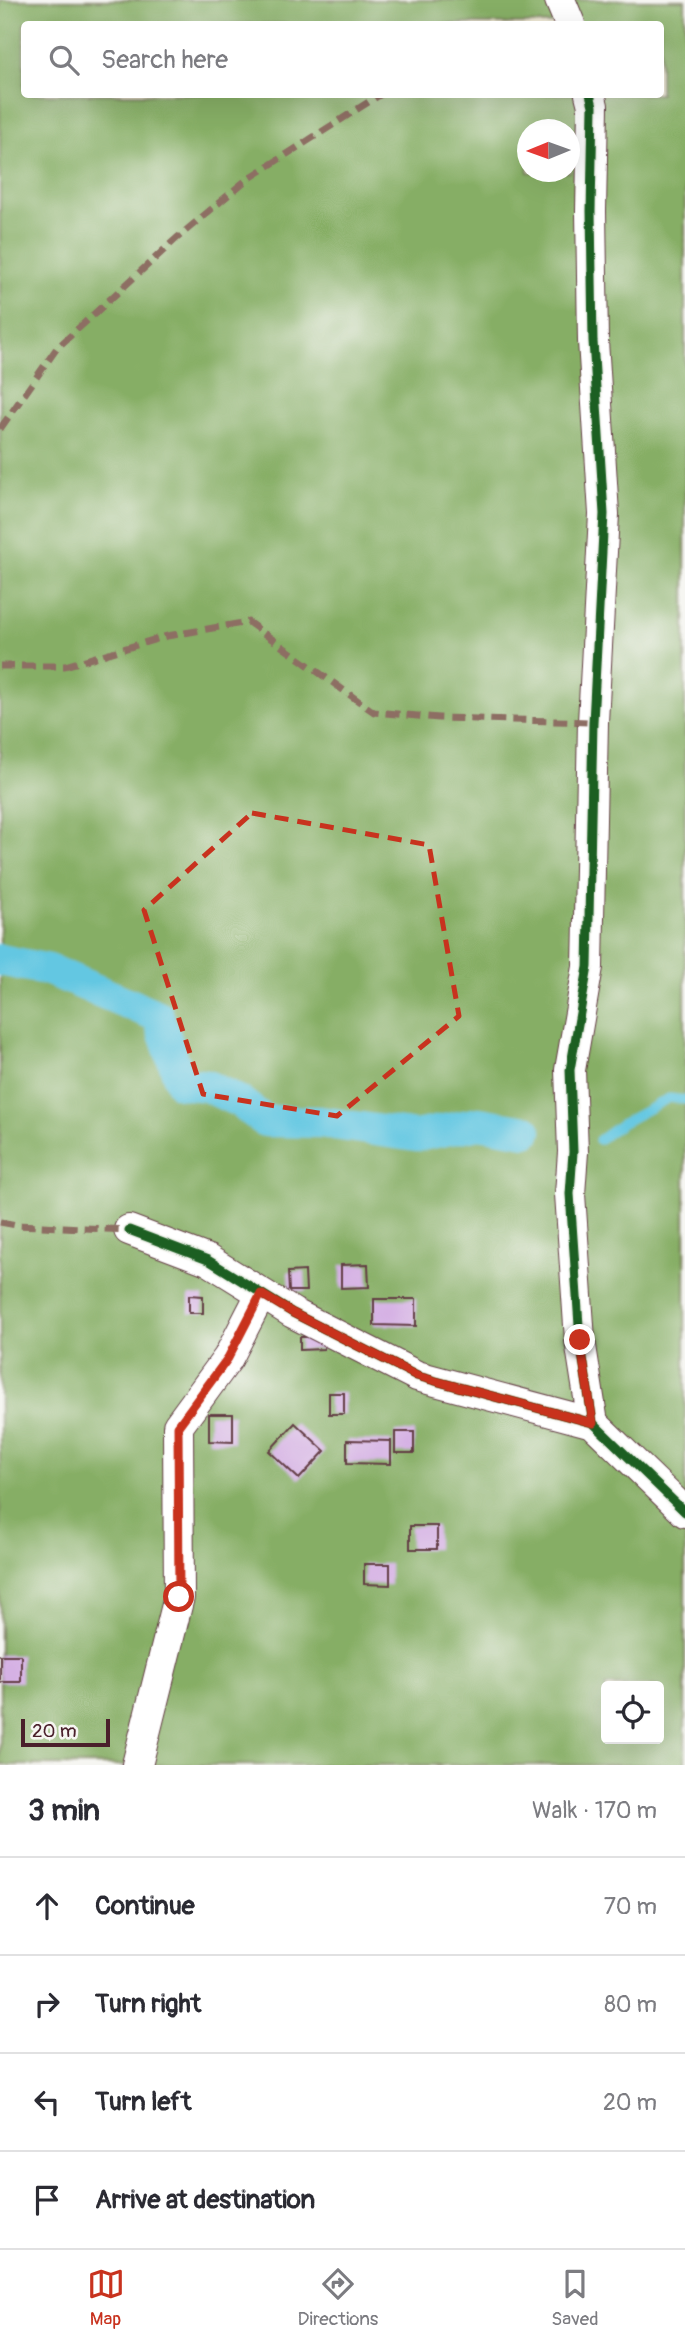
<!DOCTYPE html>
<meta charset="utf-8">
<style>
body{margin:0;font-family:Pangolin,sans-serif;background:#f2f2f3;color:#2b2b33}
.controls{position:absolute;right:21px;bottom:21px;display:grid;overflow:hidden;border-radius:7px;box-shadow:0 7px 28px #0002}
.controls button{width:63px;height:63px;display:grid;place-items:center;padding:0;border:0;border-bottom:2px solid #e1e1e2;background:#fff;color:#2b2b33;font:35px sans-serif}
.compass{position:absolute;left:517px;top:119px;width:63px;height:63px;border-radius:50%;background:#fff;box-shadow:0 7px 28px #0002;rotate:269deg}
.scale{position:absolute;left:21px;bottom:18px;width:89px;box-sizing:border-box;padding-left:7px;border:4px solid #4a1f2b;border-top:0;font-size:19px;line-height:24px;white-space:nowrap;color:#4a1f2b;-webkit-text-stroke:5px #f6f6f2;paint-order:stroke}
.stop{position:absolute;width:21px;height:21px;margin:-16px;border:5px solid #c8321e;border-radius:50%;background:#fff}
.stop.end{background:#c8321e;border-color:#fff;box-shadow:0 2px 7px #0008}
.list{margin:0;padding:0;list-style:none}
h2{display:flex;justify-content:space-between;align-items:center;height:91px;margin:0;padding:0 28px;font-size:30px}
h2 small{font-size:23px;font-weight:400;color:#7c7c81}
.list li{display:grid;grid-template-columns:46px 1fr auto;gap:21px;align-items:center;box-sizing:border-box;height:98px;padding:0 28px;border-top:2px solid #e1e1e2}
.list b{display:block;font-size:26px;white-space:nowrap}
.list em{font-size:23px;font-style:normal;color:#7c7c81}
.icon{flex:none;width:38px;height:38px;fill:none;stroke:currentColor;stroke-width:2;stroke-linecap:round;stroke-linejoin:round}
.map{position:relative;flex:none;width:685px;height:1765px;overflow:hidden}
.search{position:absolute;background:#fff;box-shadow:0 7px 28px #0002;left:21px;right:21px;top:21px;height:77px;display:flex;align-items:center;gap:18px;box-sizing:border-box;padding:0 24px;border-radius:7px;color:#7c7c81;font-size:26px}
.sheet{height:483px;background:#fff}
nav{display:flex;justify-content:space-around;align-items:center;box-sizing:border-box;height:98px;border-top:2px solid #e1e1e2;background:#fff;font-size:19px;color:#7c7c81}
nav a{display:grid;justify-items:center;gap:4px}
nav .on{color:#c8321e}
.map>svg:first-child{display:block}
</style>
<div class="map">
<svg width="685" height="1765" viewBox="0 0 685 1765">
<rect width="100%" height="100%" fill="#f6f6f2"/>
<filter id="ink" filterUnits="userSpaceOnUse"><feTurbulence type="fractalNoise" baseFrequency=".0143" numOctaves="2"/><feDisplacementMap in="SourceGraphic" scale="14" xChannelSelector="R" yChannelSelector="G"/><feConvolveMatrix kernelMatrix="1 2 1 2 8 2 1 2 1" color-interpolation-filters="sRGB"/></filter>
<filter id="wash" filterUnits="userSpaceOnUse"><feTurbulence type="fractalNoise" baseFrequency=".00686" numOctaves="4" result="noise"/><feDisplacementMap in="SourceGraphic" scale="28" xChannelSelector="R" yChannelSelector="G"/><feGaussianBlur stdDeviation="1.57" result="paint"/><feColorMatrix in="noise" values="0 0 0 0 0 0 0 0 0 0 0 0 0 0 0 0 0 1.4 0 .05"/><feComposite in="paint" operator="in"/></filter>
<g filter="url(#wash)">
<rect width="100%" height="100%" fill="#f0e9d4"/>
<path fill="#86ae65" stroke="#686648" stroke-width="2" fill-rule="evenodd" d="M0,0H685V1765H0ZM24,24H660V94H24ZM528,130H570V172H528ZM606,1686H659V1739H606Z"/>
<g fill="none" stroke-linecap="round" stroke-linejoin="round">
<path stroke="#64c7e2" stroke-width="9" d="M599,1140L621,1124L669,1098L685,1100"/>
<path stroke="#64c7e2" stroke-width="32" d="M0,960L49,970L158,1016L181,1083L207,1086L240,1102L265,1121L320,1122L416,1136L479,1123L526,1131"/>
</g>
<g id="blocks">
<path fill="#d5b1e4" d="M368,1264L369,1287L341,1288V1265Z
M305,1271L306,1291H289L288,1272Z
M189,1295L203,1296V1313H189Z
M374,1299H416V1326L374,1325Z
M300,1337H325L324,1349L300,1350Z
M329,1393H344V1414H329Z
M209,1414H233V1442L209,1441Z
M295,1423L325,1451L299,1479L269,1451Z
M395,1432H414V1453H395Z
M347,1440L391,1441V1464L347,1463Z
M410,1526H437V1549H410Z
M364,1564H390V1585L364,1584Z
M0,1655H21V1682H0Z"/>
</g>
</g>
<g filter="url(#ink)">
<use href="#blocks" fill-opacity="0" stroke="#633d44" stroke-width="2"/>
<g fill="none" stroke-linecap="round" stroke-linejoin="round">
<g stroke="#633d44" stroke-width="32">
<path id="minor" d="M560,0L570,24
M590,94L593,106L591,211L593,341L604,514L593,722L588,967L570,1070L573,1152L570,1194L580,1340L593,1423L685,1512
M129,1230L208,1260L293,1313L417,1376L593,1423
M137,1765L179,1597L178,1426L228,1358L261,1294"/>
</g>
<use href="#minor" stroke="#fff" stroke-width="30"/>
<path stroke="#8d6e63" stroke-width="7" stroke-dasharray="14 7" stroke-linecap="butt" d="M0,429L57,348L177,238L245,181L381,94
M0,666H65L167,636L248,622L374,712L439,718L593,722
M0,1222L17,1225L129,1230"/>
<g stroke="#f6f6f2" stroke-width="13">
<path id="cycleway" d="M590,94L593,106L591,211L593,341L604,514L593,722L588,967L570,1070L573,1152L570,1194L580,1340L593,1423L685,1512
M129,1230L208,1260L293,1313L417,1376L593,1423"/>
</g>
<use href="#cycleway" stroke="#1b5e20" stroke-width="9"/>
</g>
</g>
<g fill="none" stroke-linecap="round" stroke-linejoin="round" filter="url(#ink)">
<path stroke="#c8321e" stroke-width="9" d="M179,1597L178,1426L228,1358L261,1294L293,1313L417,1376L593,1423L580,1340"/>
</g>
<path fill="none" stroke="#c8321e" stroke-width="5" stroke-dasharray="14 9" stroke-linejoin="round" d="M252,813L429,845L459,1016L337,1116L203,1094L144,910Z"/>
</svg>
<div class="controls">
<button><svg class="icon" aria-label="locate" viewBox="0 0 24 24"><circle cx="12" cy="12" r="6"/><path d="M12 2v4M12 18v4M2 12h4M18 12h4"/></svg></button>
</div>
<svg class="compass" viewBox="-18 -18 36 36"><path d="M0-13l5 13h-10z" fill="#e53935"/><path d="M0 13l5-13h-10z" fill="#7c7c81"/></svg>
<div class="scale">20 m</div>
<div class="stop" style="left:179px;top:1597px"></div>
<div class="stop end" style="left:580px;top:1340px"></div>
<div class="search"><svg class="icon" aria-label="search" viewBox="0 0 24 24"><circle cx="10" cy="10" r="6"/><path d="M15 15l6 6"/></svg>Search here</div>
</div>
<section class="sheet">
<h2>3 min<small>Walk · 170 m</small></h2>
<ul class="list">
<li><svg class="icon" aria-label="ahead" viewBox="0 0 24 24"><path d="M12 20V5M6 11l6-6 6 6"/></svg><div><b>Continue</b></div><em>70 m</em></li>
<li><svg class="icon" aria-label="right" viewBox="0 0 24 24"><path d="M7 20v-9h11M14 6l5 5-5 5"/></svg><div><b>Turn right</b></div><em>80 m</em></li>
<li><svg class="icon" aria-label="left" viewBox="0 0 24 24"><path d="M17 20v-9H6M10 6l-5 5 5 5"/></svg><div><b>Turn left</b></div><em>20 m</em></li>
<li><svg class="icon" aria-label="arrive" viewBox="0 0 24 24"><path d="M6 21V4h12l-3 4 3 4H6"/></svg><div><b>Arrive at destination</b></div></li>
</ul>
</section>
<nav>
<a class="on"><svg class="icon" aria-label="map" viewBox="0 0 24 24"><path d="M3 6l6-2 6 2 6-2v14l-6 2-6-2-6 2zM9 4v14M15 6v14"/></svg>Map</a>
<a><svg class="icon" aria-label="directions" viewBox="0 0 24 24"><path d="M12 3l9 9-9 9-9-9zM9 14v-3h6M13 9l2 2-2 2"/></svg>Directions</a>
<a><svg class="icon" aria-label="saved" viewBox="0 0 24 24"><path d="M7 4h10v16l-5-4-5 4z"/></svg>Saved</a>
</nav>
